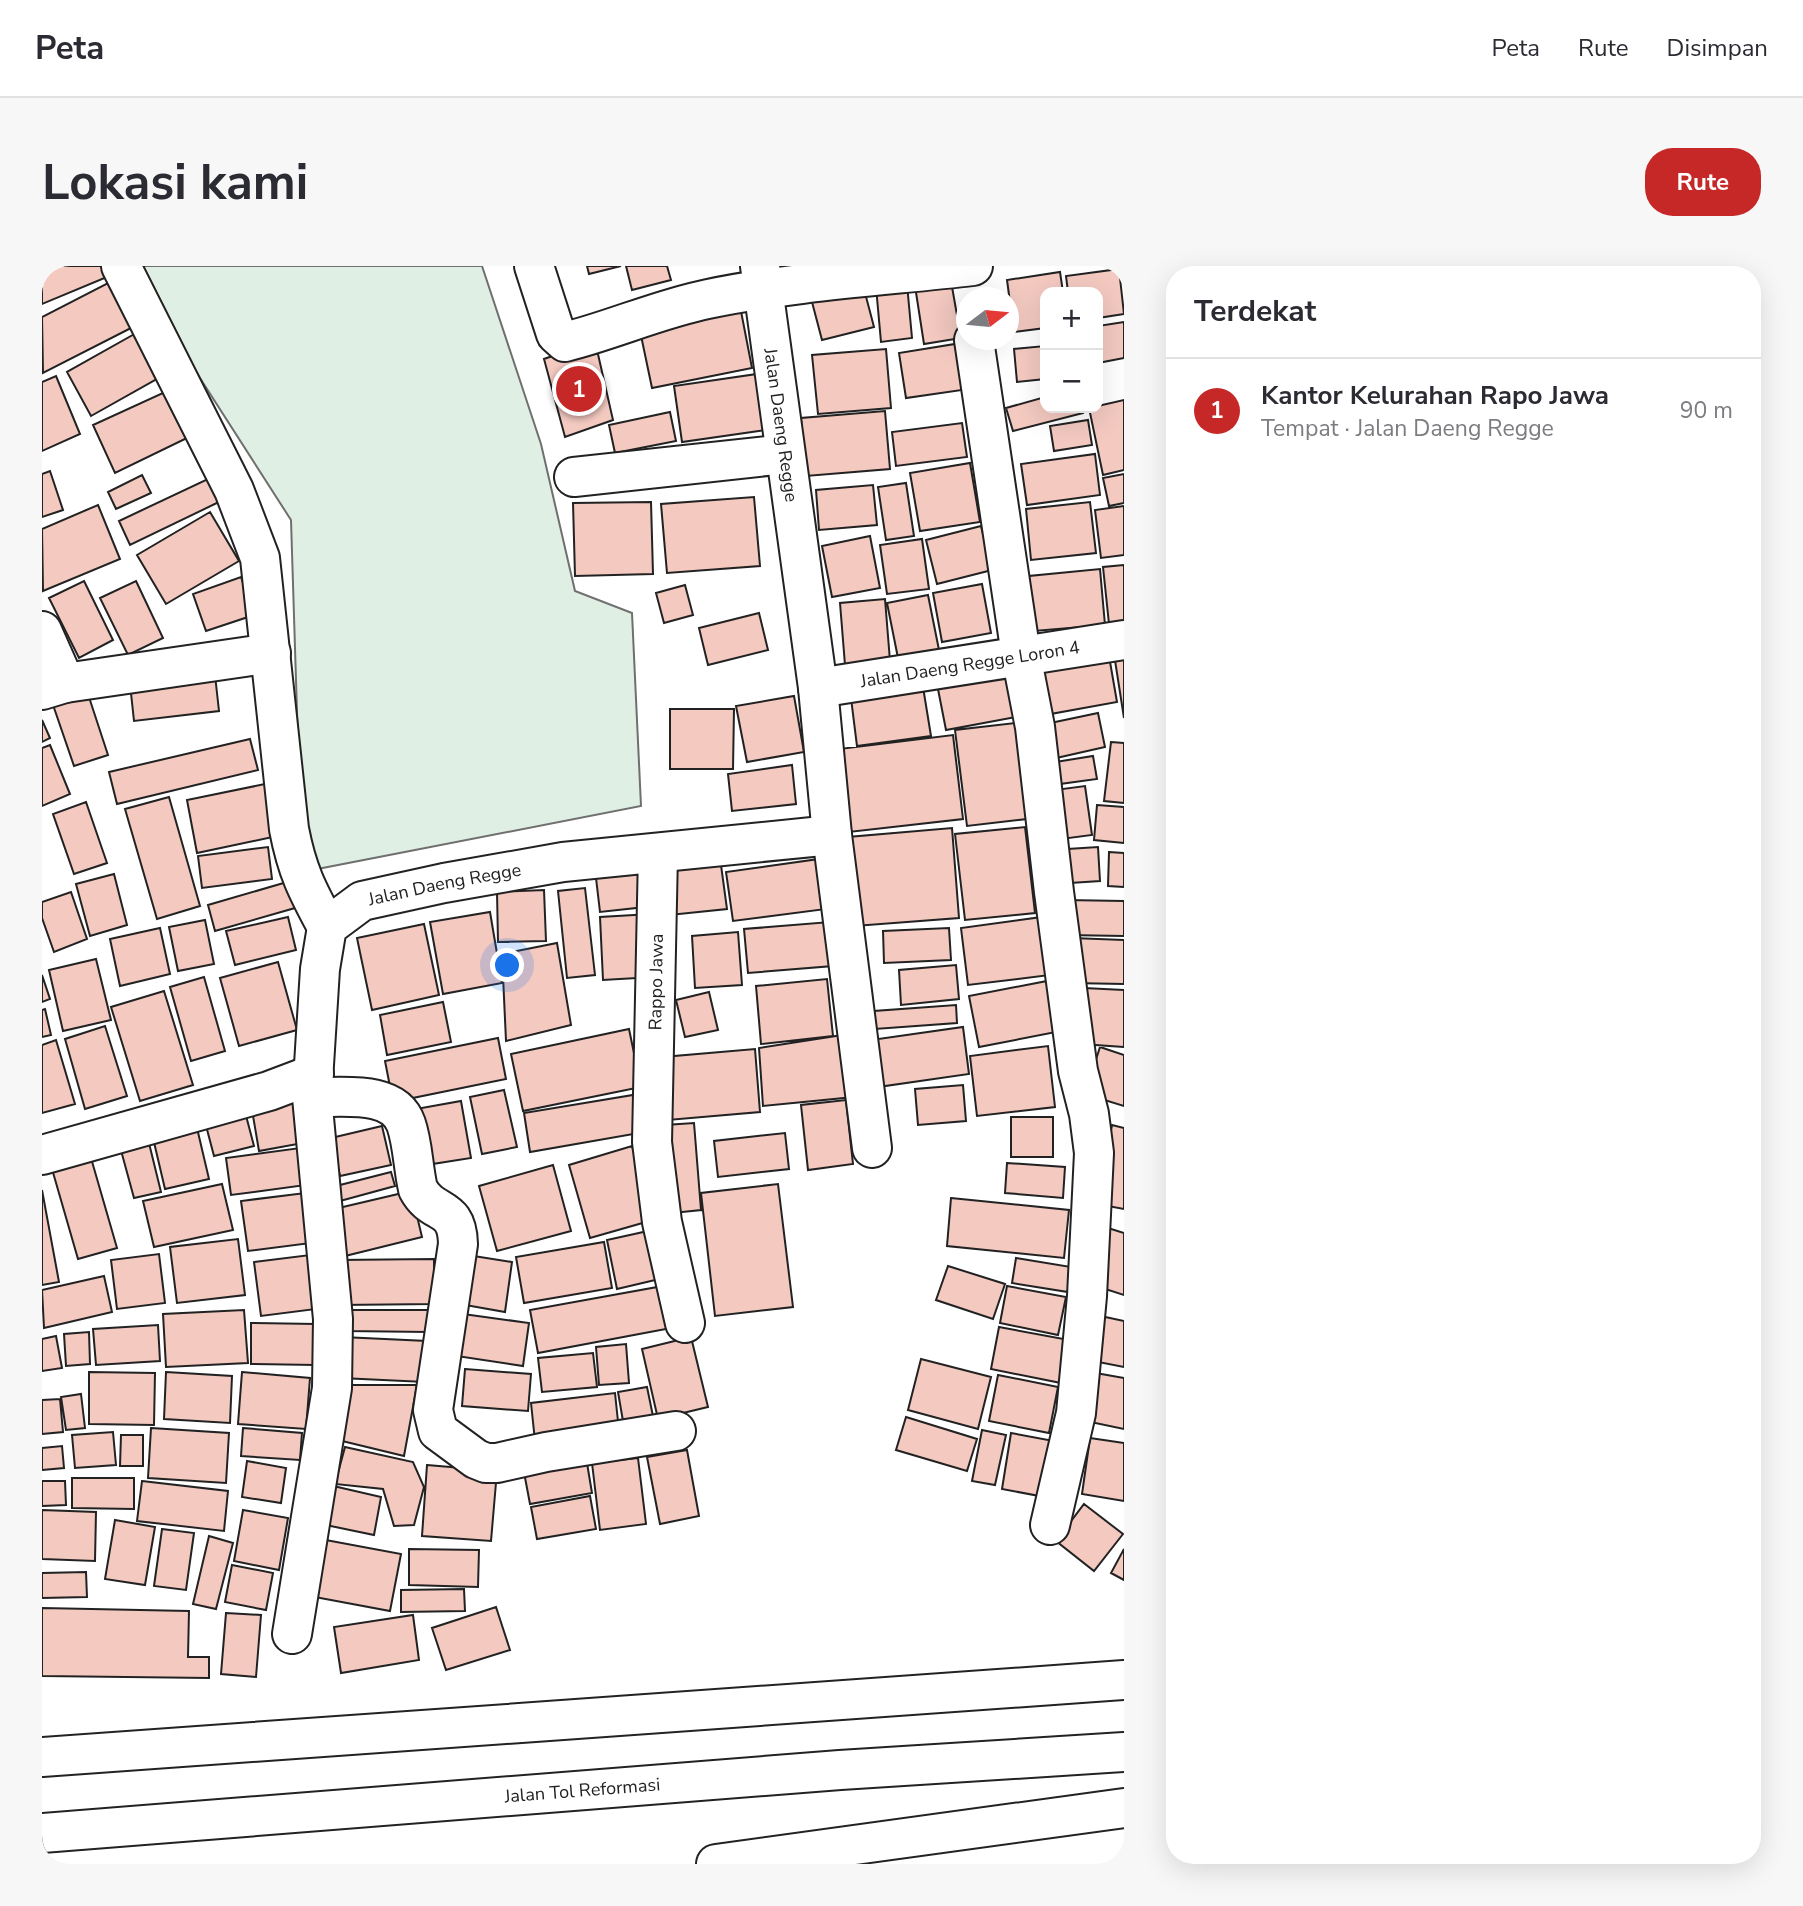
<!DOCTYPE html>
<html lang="id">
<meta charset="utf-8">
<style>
body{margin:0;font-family:"Nunito Sans",sans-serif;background:#f7f7f7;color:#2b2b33}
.controls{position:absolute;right:21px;top:21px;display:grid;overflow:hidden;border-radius:14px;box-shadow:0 7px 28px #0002}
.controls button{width:63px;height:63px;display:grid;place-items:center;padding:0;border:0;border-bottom:2px solid #e1e1e2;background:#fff;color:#2b2b33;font:35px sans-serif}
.compass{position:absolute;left:914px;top:21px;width:63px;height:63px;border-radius:50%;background:#fff;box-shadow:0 7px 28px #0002;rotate:74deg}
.you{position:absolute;left:466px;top:700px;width:24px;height:24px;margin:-18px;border:5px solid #fff;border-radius:50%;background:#1a73e8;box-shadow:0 0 0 10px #1a73e833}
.badge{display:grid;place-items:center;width:46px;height:46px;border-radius:50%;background:#c62828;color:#fff;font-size:23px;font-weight:700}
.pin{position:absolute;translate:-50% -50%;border:4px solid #fff;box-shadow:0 2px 7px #0006}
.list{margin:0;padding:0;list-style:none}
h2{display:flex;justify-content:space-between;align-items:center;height:91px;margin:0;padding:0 28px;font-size:30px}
h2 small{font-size:23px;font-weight:400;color:#7c7c81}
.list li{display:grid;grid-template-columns:46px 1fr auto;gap:21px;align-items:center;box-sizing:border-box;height:105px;padding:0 28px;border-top:2px solid #e1e1e2}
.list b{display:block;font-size:26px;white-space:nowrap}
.list p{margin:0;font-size:23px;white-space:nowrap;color:#7c7c81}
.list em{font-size:23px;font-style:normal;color:#7c7c81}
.map{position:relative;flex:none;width:1082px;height:1598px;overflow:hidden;border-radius:28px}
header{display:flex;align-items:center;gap:42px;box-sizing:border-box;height:98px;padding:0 35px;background:#fff;border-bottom:2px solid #e1e1e2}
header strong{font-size:33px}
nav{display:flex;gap:38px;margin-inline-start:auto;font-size:24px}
.intro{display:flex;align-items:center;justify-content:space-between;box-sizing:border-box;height:168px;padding:0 42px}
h1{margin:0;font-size:49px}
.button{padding:18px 32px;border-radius:28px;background:#c62828;color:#fff;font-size:24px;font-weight:700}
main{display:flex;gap:42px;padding:0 42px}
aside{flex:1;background:#fff;border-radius:28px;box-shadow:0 7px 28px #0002}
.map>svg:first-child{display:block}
</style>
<header>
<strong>Peta</strong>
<nav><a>Peta</a><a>Rute</a><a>Disimpan</a></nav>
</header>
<div class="intro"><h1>Lokasi kami</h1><a class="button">Rute</a></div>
<main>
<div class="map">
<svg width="1082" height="1598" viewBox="0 0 1082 1598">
<rect width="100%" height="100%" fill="#fff"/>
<path fill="#e0efe3" stroke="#6f6f6f" stroke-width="2" d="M86,0H440L499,178L533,325L590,347L599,540L260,606L249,254Z"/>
<path fill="#f3c9c0" stroke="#222" stroke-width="2" d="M0,0H60L65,11L0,38Z
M545,0H579L547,8Z
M584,0H625L629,14L590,24Z
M1077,3L1082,48L1056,52V26H1026L1024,10Z
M1018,6L1021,26H1003V62L972,66L965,14Z
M909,15L919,72L882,78L873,20Z
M68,16L91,61L1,107L0,51Z
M865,18L870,72L839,76L834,21Z
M822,23L832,61L780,74L770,36Z
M698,40L710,102L610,122L597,60Z
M1082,56V92L1056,97V60Z
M96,66L120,110L49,150L25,106Z
M553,75L571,154L523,171L502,93Z
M913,78L920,124L864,132L857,87Z
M1003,80V113L975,116L972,83Z
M844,83L849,142L776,148L770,89Z
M715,108L723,164L640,176L632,120Z
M14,110L38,168L0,185V116Z
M123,126L145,172L73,207L51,159Z
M1003,131V142H1040L1041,147L971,165L964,142Z
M1082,134V204L1061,209L1047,142Z
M843,145L848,203L764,210L759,152Z
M628,146L634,175L573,187L567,159Z
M1046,154L1050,179L1012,185L1008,160Z
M920,157L925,191L854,200L850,166Z
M1053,188L1058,229L985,239L979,198Z
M928,197L938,256L878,265L868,207Z
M8,205L21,244L0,251V208Z
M1082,208V237L1067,240L1061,212Z
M100,209L109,227L74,243L66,226Z
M168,212L179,235L88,279L77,255Z
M864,217L872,270L844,274L836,221Z
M831,219L835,259L777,264L774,224Z
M712,231L718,300L625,307L619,238Z
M609,236L611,308L533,310L531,237Z
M1048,236L1054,287L989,294L984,243Z
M56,239L78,293L1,325L0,263Z
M1082,240V289L1059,292L1053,244Z
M168,246L197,295L124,338L95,289Z
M939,260L950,304L895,318L884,274Z
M828,270L838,322L790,331L780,280Z
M880,273L887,323L845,328L838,279Z
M1082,299V357L1067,358L1061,301Z
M1058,303L1063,359L992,365L987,310Z
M199,311L212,349L164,365L151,328Z
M42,315L71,374L37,392L7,332Z
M94,315L121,372L86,389L58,332Z
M940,318L949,367L900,376L891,327Z
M643,319L651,349L622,357L614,327Z
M886,329L897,384L856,392L845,337Z
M843,333L848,395L803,399L798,337Z
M717,347L726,384L666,399L657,362Z
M1082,387V452L1072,388Z
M1067,390L1075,436L1003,449L995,396Z
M965,405L974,451L904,464L895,418Z
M173,409L177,445L92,455L88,418Z
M881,421L889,470L815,480L809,432Z
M45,425L66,489L32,500L10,436Z
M752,430L762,486L705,496L694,440Z
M628,443H692L691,503H628Z
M1056,447L1063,481L1001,495L994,460Z
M0,454L8,472L0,476Z
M973,457L985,553L925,560L913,464Z
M911,469L921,553L807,566L797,483Z
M208,473L216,504L75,538L67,506Z
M1069,476L1082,477V537L1062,535Z
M8,479L28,528L0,540V482Z
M1051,490L1055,513L1003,520L1001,498Z
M750,499L754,538L690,545L686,508Z
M228,517L240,569L155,587L145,534Z
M1043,520L1050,569L1012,574L1005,525Z
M127,531L158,640L115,653L83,543Z
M44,536L65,597L32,608L11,548Z
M1055,539L1082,541V577L1052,574Z
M983,561L993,647L923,654L913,568Z
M910,562L917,652L813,660L806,571Z
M226,581L230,613L160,622L156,590Z
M1056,581L1058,615L1013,618L1010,584Z
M1067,586L1082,587V621L1066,620Z
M777,593L784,643L691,655L684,606Z
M679,599L685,643L618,650V605Z
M72,608L85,659L48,670L34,618Z
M599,608L603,641L558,646L554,612Z
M245,616L253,642L173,665L166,639Z
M543,622L553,709L525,712L516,625Z
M502,624L504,675L456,676L455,626Z
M29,626L45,673L12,686L0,652V636Z
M1024,634L1082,635V670L1023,669Z
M448,646L460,717L401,728L388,656Z
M609,648L612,711L561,714L558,651Z
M246,651L254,684L193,699L184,665Z
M1000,651L1008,709L926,719L919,662Z
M163,654L172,698L136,705L127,661Z
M788,656L791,700L706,707L702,663Z
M382,658L397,729L330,744L315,672Z
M118,662L128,708L78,720L68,673Z
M907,662L909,694L842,697L841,665Z
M696,666L700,719L653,722L650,670Z
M1030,672L1082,674V718L1029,717Z
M515,677L529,759L464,775L460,688Z
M54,693L69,754L21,765L7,704Z
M236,696L255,764L197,780L178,712Z
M914,699L917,733L859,739L857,704Z
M0,709L8,733L0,736Z
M162,711L183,785L149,795L128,721Z
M785,713L791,770L719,778L714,720Z
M1005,715L1014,766L937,781L927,730Z
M1042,722L1082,724V781L1039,778Z
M122,725L151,819L98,835L69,741Z
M667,726L676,764L643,771L634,734Z
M401,736L409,776L345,789L338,749Z
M914,739L915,757L833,763L832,745Z
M3,743L9,769L0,771V744Z
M63,760L85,830L43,843L23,773Z
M921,761L927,808L836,821L829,774Z
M587,763L599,821L481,845L469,788Z
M807,768L812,831L721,840L717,782Z
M456,772L464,813L351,836L343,795Z
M14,774L33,838L0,847V779Z
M1006,780L1013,841L935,850L928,790Z
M1058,781L1082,789V840L1043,828Z
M713,783L718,846L626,854L621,791Z
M921,819L924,855L876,859L873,823Z
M462,824L475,881L440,888L428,831Z
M597,828L603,866L488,886L482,847Z
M254,830L261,877L217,885L209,838Z
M804,834L811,898L766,904L759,839Z
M419,835L429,892L384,899L374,843Z
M202,842L212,880L172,890L162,852Z
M969,851H1011V891H969Z
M652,857L659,944L631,947L623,859Z
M1070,859L1082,862V943L1055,938Z
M340,860L349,899L298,910L289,872Z
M155,862L167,913L123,923L111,872Z
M743,867L747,903L676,911L672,875Z
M105,869L119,926L92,932L77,877Z
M590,880L611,954L548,972L527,899Z
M258,882L264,919L189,929L184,892Z
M49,892L75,982L36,993L10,903Z
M965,897L1023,901L1021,932L963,927Z
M511,899L529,965L455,985L437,920Z
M349,906L353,920L298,935L294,920Z
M180,918L191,964L112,981L101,935Z
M736,918L751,1041L673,1050L659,927Z
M0,924L17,1016L0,1019Z
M369,925L380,971L299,991L288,944Z
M263,927L269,977L206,985L199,935Z
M909,932L1027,944L1022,992L905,980Z
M1066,962L1082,967V1029L1048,1018Z
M615,963L626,1011L575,1023L565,974Z
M196,973L203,1029L135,1037L128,981Z
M562,976L570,1022L482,1037L474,991Z
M117,988L123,1037L75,1043L69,994Z
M419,988L470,996L463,1046L412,1037Z
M268,989L274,1043L219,1050L212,996Z
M974,992L1029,1001L1026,1026L970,1017Z
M392,993V1038L297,1039L296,994Z
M906,1000L963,1018L951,1053L894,1034Z
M62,1010L70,1046L2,1062L0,1024Z
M632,1018L640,1060L496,1087L488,1044Z
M965,1020L1024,1031L1016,1069L958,1057Z
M202,1044L206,1097L124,1101L121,1048Z
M303,1044H386V1066L303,1065Z
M414,1047L487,1057L481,1100L408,1089Z
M1054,1049L1082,1055V1101L1046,1094Z
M209,1057L274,1058L273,1099L209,1098Z
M116,1059L118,1095L54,1099L51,1063Z
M957,1061L1027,1074L1019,1117L949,1103Z
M47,1066L48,1098L24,1100L22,1068Z
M14,1070L20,1102L0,1105V1073Z
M300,1071L385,1075L383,1116L299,1112Z
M649,1071L666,1141L616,1153L600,1083Z
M584,1078L587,1117L557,1119L554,1081Z
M551,1087L555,1121L500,1126L496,1092Z
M879,1093L949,1111L936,1163L866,1144Z
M423,1103L489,1108L486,1145L420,1140Z
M47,1106L113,1107L112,1159L47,1158Z
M124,1106L190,1110L188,1157L122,1153Z
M200,1106L268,1112L264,1163L196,1158Z
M1048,1106L1082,1112V1163L1039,1154Z
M956,1109L1016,1121L1007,1167L947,1155Z
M309,1119H375L362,1190L296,1174Z
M605,1121L612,1155L582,1161L576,1126Z
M573,1127L577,1165L493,1175L489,1137Z
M39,1128L43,1162L24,1164L19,1131Z
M18,1133L21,1166L0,1168V1134Z
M864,1151L935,1173L925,1205L854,1184Z
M109,1162L187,1167L184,1217L106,1212Z
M201,1162L260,1167L258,1194L199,1190Z
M940,1164L964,1169L953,1219L930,1215Z
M71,1166L74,1199L33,1202L30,1169Z
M969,1167L1017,1176L1008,1232L960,1223Z
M79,1169H101V1200H78Z
M1048,1172L1082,1177V1235L1040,1228Z
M20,1180L22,1202L0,1204V1182Z
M303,1181L371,1196L382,1221L372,1259L352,1260L341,1223L293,1218Z
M645,1184L657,1250L618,1258L605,1191Z
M544,1191L550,1227L488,1238L481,1201Z
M596,1192L604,1258L558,1264L550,1197Z
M205,1195L244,1202L239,1237L200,1231Z
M385,1199L455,1205L449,1275L380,1270Z
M30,1212H92V1243L30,1242Z
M0,1215H23L24,1239L0,1240Z
M100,1215L186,1225L182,1265L95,1255Z
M287,1219L339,1231L332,1269L279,1258Z
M548,1230L554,1263L495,1273L489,1241Z
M1042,1238L1081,1268L1052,1305L1014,1275Z
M0,1244L54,1246L53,1295L0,1293Z
M201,1244L246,1252L237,1304L192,1295Z
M73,1254L113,1261L103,1319L63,1313Z
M120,1263L152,1267L144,1324L112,1320Z
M167,1270L191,1277L174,1343L151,1338Z
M273,1272L359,1288L348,1345L262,1329Z
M367,1283L437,1284L436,1321L367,1319Z
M1082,1283V1314L1069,1307Z
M190,1299L231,1307L224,1344L183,1336Z
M44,1306L45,1331L0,1332V1307Z
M422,1323L423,1345L359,1346V1324Z
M454,1341L468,1384L404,1404L390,1362Z
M0,1342L147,1345L146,1391H167V1412L0,1410Z
M184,1347L219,1349L214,1411L179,1408Z
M371,1349L377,1394L299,1407L292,1361Z"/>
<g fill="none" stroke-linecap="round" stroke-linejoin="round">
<g stroke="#222" stroke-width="42">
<g id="minor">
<path d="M79,0L192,224L218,292L247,563C255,605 265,624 285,661"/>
<path d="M492,0L514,68L523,76C571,64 617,43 666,33C753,15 843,10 931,0"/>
<path d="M932,74L979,389L993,461L1012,626L1036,805L1047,848L1052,887L1045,1030L1034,1147L1008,1259"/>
<path d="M532,211L743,188"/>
<path d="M0,365L23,417"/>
<path id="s1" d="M776,422L1082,374"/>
<path d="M0,424L23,417L229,387"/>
<path d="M790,569L830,882"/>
<path d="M616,587L610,876L620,956L643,1057"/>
<path d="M270,831C299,832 352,823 364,858C371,878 371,902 376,923C391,951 415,937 416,978L391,1144L396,1165L434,1193L444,1197H455L504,1186L634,1165"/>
<path d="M0,889L227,825L272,808"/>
<path id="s2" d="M250,1368L290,1122L291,1053L270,831L278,703L285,661L320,635L402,617L521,596L790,569L776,422L718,0"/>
</g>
</g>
<g stroke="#222" stroke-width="42">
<g id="highway">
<path d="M0,1491L1082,1414"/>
<path id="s3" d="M0,1567L798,1504L1082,1486"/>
<path d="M674,1598L1082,1542"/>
</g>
</g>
<use href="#minor" stroke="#fff" stroke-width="38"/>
<use href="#highway" stroke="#fff" stroke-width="38"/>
</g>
<g text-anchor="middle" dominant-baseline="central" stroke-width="5" stroke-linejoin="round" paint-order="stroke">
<g font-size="18" fill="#222" stroke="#fff">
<text transform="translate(739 159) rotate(82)">Jalan Daeng Regge</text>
<text stroke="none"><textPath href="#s1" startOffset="154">Jalan Daeng Regge Loron 4</textPath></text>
<text stroke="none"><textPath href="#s2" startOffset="840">Jalan Daeng Regge</textPath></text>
<text transform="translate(614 716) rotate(-89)">Rappo Jawa</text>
<text stroke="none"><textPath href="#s3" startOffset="542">Jalan Tol Reformasi</textPath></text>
</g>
</g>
</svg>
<div class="controls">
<button>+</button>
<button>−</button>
</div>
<svg class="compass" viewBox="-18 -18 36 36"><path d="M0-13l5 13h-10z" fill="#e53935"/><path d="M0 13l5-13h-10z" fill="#7c7c81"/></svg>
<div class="you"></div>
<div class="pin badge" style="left:537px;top:123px">1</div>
</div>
<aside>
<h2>Terdekat<small></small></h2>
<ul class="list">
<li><span class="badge">1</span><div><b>Kantor Kelurahan Rapo Jawa</b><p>Tempat · Jalan Daeng Regge</p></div><em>90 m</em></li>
</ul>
</aside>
</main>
